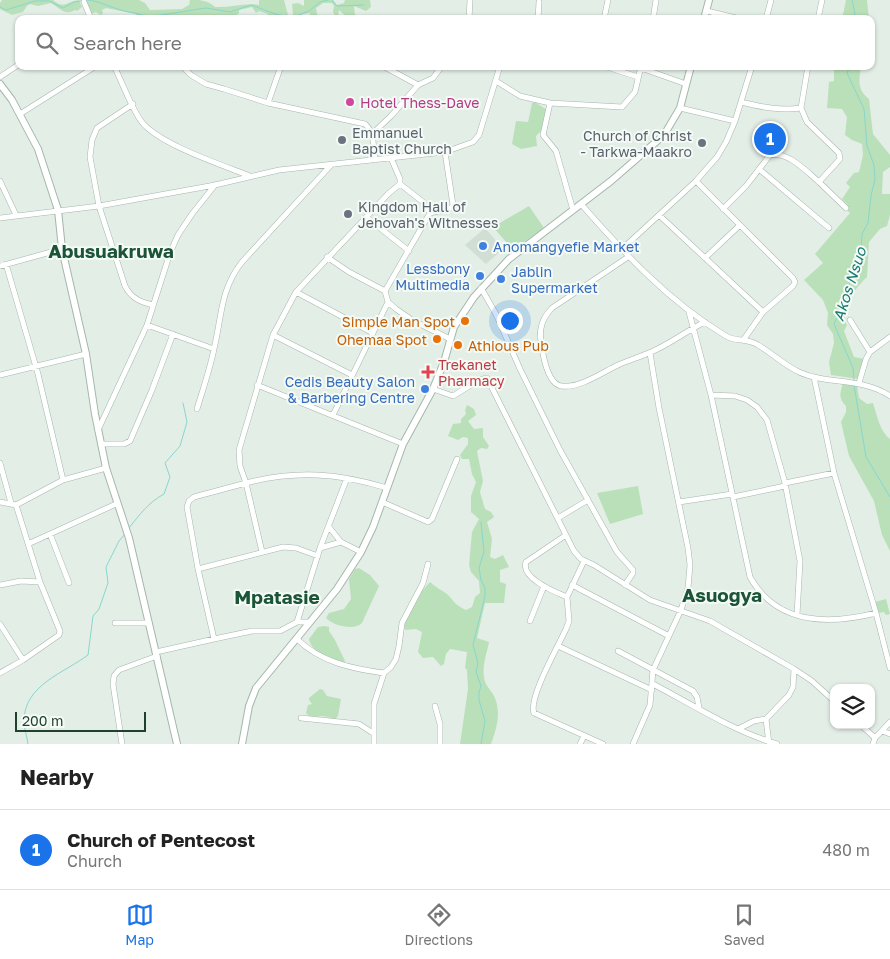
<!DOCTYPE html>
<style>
body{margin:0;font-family:"Golos Text",sans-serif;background:#f2f2f2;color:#222}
.controls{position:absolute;right:15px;bottom:15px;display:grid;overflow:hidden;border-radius:10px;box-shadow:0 1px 4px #0004}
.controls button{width:45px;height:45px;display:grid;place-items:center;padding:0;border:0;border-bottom:1px solid #e0e0e0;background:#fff;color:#222;font:25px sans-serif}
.scale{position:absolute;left:15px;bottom:12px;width:131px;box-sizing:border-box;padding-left:5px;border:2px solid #21412f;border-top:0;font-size:14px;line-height:18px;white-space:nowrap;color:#21412f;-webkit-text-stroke:4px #f4faf5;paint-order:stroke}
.you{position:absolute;left:509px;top:320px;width:18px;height:18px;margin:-12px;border:4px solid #fff;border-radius:50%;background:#1a73e8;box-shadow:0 0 0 8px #1a73e833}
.badge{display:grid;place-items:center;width:32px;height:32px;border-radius:50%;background:#1a73e8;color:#fff;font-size:16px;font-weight:700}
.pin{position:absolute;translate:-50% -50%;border:2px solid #fff;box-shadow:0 1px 5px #0006}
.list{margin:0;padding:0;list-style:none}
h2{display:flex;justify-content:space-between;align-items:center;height:65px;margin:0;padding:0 20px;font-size:21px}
h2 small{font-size:16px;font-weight:400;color:#767676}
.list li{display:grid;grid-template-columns:32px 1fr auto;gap:15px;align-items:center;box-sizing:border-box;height:80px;padding:0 20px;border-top:1px solid #e0e0e0}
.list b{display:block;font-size:19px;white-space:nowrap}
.list p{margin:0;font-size:16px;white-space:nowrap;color:#767676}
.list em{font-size:16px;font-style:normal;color:#767676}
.icon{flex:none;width:28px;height:28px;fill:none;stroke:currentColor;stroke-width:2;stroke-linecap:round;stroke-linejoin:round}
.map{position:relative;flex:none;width:890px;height:744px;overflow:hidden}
.search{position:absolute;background:#fff;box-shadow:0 1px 4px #0004;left:15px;right:15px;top:15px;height:55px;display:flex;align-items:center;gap:12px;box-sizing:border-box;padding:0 18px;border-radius:10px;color:#767676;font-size:19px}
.sheet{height:145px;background:#fff}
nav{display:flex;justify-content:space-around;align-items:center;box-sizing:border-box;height:70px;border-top:1px solid #e0e0e0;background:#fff;font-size:14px;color:#767676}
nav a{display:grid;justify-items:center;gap:2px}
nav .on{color:#1a73e8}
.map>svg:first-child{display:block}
</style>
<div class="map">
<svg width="890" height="744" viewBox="0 0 890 744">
<rect width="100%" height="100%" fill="#e3eee6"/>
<path fill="#d1ded4" d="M485,228L503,249L486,264L465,245Z"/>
<path fill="#bae0ba" d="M2,0H53C65,10 67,1 79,0L82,7L77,11L75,10C64,16 60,8 51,3L38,6L30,4L27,6L23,12L12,15L0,9V3Z
M85,0H139L145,3L150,10L182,9L189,5L190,0C200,0 208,0 215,7C230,8 245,2 259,5V0H284L288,15H293L292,4L298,3L304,6V0H333L337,5L344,3L345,0H370L371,7L366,11L354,6L355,16L353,19H349L339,10L338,16H335L333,12L334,6L332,3H323L316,8L318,19H314L309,13L298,15L295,19H289L284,14L277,17V19H268V14L259,11L256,13L252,7L239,10V13L232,19H228L226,15L219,19H212L210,15L204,19H191L190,15L176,16L162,19H138L136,14L106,8L102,10L103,13L101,15L96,12L90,14Z
M846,0H867L869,19H842Z
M834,66H861C859,80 857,90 869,99L873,134L890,155V167L883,172L882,194H890V215L887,226L880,229L869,242L867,277C855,288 847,301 842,317L847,325L844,331L854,357L865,359L859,379L831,375L829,362L834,343L833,334L827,325L828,313L823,300L804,280L823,263L815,254L850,213L847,210L848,205L842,199L850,187L846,183L854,173L859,172L863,155L862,144L852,140L845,135L847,117L842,109L827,108L829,82L834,81Z
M535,102L547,110L541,131L536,136L537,146L521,149L512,144L516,121L528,122L532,103Z
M529,206L544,228L513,250L493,227Z
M843,383L857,385L859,398L867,404L873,403C877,415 880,432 890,439V551L882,535L874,501L849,456L841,422L846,412V406C838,398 840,393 843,383Z
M467,405L474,409L476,415L468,421L474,429L483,428V437L489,446L487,449L481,448L477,451L483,481L480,492L485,509L491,512L494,517L487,522L492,539L490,557L495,559L503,555L509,567L500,570V582L506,584L504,603H485L477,638L489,642C487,653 482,666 484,677C485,685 489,688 493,694C502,710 497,728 491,744H460L468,689L467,670L465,668L467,652L450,649L446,654L444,664L441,666L433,657L423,658L418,652L422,632L416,629L405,630C402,613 419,594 430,582C435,587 442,590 447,594C456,603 454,604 466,610L472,607L475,597L480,593L479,581L471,572L469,565L472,532L479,519L471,512V496L476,482L472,474L469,459H462L460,455L468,444V438L463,437L458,440L448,436L453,424L461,423V419L466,414L465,410Z
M638,486L643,514L610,524L597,493Z
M359,568L370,575L379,586L362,623C355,631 333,626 326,618L329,613L344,609L351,599L349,579L355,569Z
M886,599L890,614L886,615L884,612L878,613L875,602Z
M325,626L329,627V631L335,640L345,661L344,664C332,661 311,652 309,639L318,627Z
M320,689L323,690L327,696L341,699L338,716L335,719L323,716L310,717L306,713L308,705L312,704L309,700V698Z"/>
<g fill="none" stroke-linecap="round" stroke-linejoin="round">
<path stroke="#87d7cd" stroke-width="1" d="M85,0C98,0 109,7 121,10C130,13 139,13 148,17L206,8L230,12L251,5L278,15L297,16L309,11L320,2L328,0
M332,0L337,6L364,5
M852,0L855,14L854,19
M0,7L6,10L35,1H49L63,8L74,2L81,1
M850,66L847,73L864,109L867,146L874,165L875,179L871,196L868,223L862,234L861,250L853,266L845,303L834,324L853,368L854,381
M854,385L866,457L890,497
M129,528C140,514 148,503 164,494L170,477L165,463L180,446L187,422L183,403
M28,744C27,736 24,729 24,721C24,685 64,673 88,655L93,616L99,609L108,583L106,567L119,541L126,533
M481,744L485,721L479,700V692L481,686L476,672L478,663L473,645L485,596V588L481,580L479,568L484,552L481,522"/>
<g stroke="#a5b7ab" stroke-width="6">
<path id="minor" d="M84,2L91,19
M707,11L736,18
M469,19L470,0
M538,19L539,2
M604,19L608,0
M653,19L656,0
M766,19L771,0
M818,19L822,0
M114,66C123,84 130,105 141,121C158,144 222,165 250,176
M182,66L191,75L206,84L224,89L268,103L365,124C375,133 373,147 375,160
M383,66L418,85
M604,66L638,77
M641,68L686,84
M0,77L18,65
M496,81L520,96L550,103L622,107L635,92L641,66
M741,102C761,107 781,111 801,108
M268,103L281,66
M550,103L543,135L556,151L573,210
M133,104L97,128L92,140L90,157L99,206L125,286C131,298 140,302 153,305
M680,108L735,121
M20,114L96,66
M372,134L391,116L418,85L433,78L442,66
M759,169L829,228
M0,181L16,215
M696,181L793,278L795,282L793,286L763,312L744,339
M819,182L846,208
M581,204C624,253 669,302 726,336C736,342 747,338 758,345C772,353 784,365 799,372C827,385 862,377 890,396
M723,209L746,186L770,155C788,151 806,171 819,182L840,159L839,153L807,122L801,108L808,66
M430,213L451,208L453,205L445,152
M659,215L763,312
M366,217L409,251
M0,218L99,206L215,185L279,170L445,152L473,142L479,135L500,66
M621,250L696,181L717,157L726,142L735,121L752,66
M327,257L349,272L385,291L388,302L396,309L412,320L450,339
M628,257L552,308C538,322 539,336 543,354C545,364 550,384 561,386C579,389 603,372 618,365C629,360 640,357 651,352C670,344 686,331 705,322
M705,258L740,225
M6,264L38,374L63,480
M0,266L62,249
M481,288L496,314L520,369L560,450L617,552L633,570V573L625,585
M385,291L430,213L423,202L400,184V179L391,158
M296,292L373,333
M689,312L711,395L750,577C777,625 828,625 876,613
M850,320L870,352L890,337
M147,325L214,349
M273,335L352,375
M0,375L86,354
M814,377L834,473L876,613L890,668
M859,383L866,359L870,352
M257,385L403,444
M433,389L453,396L479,380L487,378L574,551L581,559L594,565L650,600L710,621L794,669L812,681L834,701
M711,395L735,396L747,400L757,407L767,420L785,483L800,561L797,615
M197,409C203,389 210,369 214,349C222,316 220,290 242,262L331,165
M333,415L388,302
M98,430L147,325L170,253L178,235L192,214L215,185
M101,444H124L130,441L152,390L173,334
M0,463L11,503
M785,483L834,473
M387,488C338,473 296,470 246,483L240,466L239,450L273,335L296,292L388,194L400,184
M733,497L785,486
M0,502L16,505L40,582
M382,502L428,522L432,519L457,459
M679,502L732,494
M16,505L63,480L106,468
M558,518L588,500
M329,527L341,542L361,552
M50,534L69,583
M566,535L526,562C520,578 555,592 567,597
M28,544L116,504
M320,548L341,542
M262,552L246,483L194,497L189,501L187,507L198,569L283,547L296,548L318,556
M584,561L567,597L569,621L566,629C559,645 528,698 534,713L603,744
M198,569L214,639L252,631H280L297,622H309
M0,585L21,581L40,582L60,631L59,635L23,660
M572,585L669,636
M530,621L544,586
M297,622L320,548L347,478
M115,623H149
M0,624L23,660L0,673
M297,639C320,662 353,669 384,673L374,704V744
M558,646L652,690
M618,651L693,691L697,697L699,708
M156,652L214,639
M384,673L391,667L396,659L399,646L402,623L423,583L428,564
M653,684C693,705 733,731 777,744
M435,706L440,724V744
M301,718L359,724L373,733
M861,725L875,738
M738,729L754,721L766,719
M882,731L890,734
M122,744L113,684L114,676L119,670L157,656
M580,744L584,736
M633,744L650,705L653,670L681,610L688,588L690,565L688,548L659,408L650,353
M769,744L766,719L789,695L793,687L794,669
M873,744L875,738L890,722"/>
</g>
<g stroke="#a5b7ab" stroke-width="8">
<path id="tertiary" d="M704,19L709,0
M0,84L12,100L38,149L58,210L62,249L86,354L95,414L106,468L129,538L177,744
M242,744L249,706L256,688L337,589L361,552L373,527L403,444L433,389L444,362L454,327L474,297L509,259L611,181L664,135L680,108L691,66"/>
</g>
<use href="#minor" stroke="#fff" stroke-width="5"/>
<use href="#tertiary" stroke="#fff" stroke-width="6"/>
</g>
<circle fill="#d1479c" stroke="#f4faf5" stroke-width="2" cx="350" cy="102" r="5"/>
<g fill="#6b7280" stroke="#f4faf5" stroke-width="2">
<circle cx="342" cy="140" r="5"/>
<circle cx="702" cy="143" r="5"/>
<circle cx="348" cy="214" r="5"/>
</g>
<g fill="#3f7fe0" stroke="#f4faf5" stroke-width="2">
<circle cx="483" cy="246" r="5"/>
<circle cx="480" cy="276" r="5"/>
<circle cx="501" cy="279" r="5"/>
<circle cx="425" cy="389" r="5"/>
</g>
<g fill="#e8710a" stroke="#f4faf5" stroke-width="2">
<circle cx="465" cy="321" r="5"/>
<circle cx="437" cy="339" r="5"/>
<circle cx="458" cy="345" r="5"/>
</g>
<path fill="#e0444e" stroke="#f4faf5" stroke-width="2" d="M425.5 364.5h5v5h5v5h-5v5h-5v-5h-5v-5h5z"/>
<g text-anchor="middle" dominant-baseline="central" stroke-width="4" stroke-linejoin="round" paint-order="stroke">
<g font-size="14" fill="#b23c85" stroke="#f4faf5" text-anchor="start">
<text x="360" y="102">Hotel Thess-Dave</text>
</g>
<g font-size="14" fill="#5b616d" stroke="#f4faf5" text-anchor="start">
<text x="352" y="132">Emmanuel<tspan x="352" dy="16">Baptist Church</tspan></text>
<text x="692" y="135" text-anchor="end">Church of Christ<tspan x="692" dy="16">- Tarkwa-Maakro</tspan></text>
<text x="358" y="206">Kingdom Hall of<tspan x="358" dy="16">Jehovah's Witnesses</tspan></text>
</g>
<g font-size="14" fill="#366cbe" stroke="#f4faf5" text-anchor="start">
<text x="493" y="246">Anomangyefie Market</text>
<text x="470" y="268" text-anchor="end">Lessbony<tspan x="470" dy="16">Multimedia</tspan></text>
<text x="511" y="271">Jablin<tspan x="511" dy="16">Supermarket</tspan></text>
<text x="415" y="381" text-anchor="end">Cedis Beauty Salon<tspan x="415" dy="16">&amp; Barbering Centre</tspan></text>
</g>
<g font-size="14" fill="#c56008" stroke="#f4faf5" text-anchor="end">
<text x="455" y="321">Simple Man Spot</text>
<text x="427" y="339">Ohemaa Spot</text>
<text x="468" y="345" text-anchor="start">Athious Pub</text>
</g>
<g font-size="14" fill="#be3a42" stroke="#f4faf5" text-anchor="start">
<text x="438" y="364">Trekanet<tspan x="438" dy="16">Pharmacy</tspan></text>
</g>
<g font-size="15" font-style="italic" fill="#167b71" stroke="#f4faf5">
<text transform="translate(849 284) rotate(-72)">Akos Nsuo</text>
</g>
<g font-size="19" font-weight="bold" fill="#1b5436" stroke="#f4faf5">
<text x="111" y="250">Abusuakruwa</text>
<text x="722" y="594">Asuogya</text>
<text x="277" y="596">Mpatasie</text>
</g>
</g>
</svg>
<div class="controls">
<button><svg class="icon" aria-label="layers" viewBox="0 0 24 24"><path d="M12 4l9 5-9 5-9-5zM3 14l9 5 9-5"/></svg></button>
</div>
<div class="scale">200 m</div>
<div class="you"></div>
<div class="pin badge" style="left:770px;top:139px">1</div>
<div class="search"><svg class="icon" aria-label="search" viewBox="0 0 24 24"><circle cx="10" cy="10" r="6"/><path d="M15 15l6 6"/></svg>Search here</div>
</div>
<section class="sheet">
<h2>Nearby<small></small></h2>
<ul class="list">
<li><span class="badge">1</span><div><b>Church of Pentecost</b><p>Church</p></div><em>480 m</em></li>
</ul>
</section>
<nav>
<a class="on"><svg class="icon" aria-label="map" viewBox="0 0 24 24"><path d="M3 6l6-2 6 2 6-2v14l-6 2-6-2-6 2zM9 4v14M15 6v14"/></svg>Map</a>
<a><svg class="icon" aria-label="directions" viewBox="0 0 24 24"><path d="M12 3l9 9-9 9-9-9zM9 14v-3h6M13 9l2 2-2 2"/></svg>Directions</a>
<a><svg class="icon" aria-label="saved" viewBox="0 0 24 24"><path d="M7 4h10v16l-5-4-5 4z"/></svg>Saved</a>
</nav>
